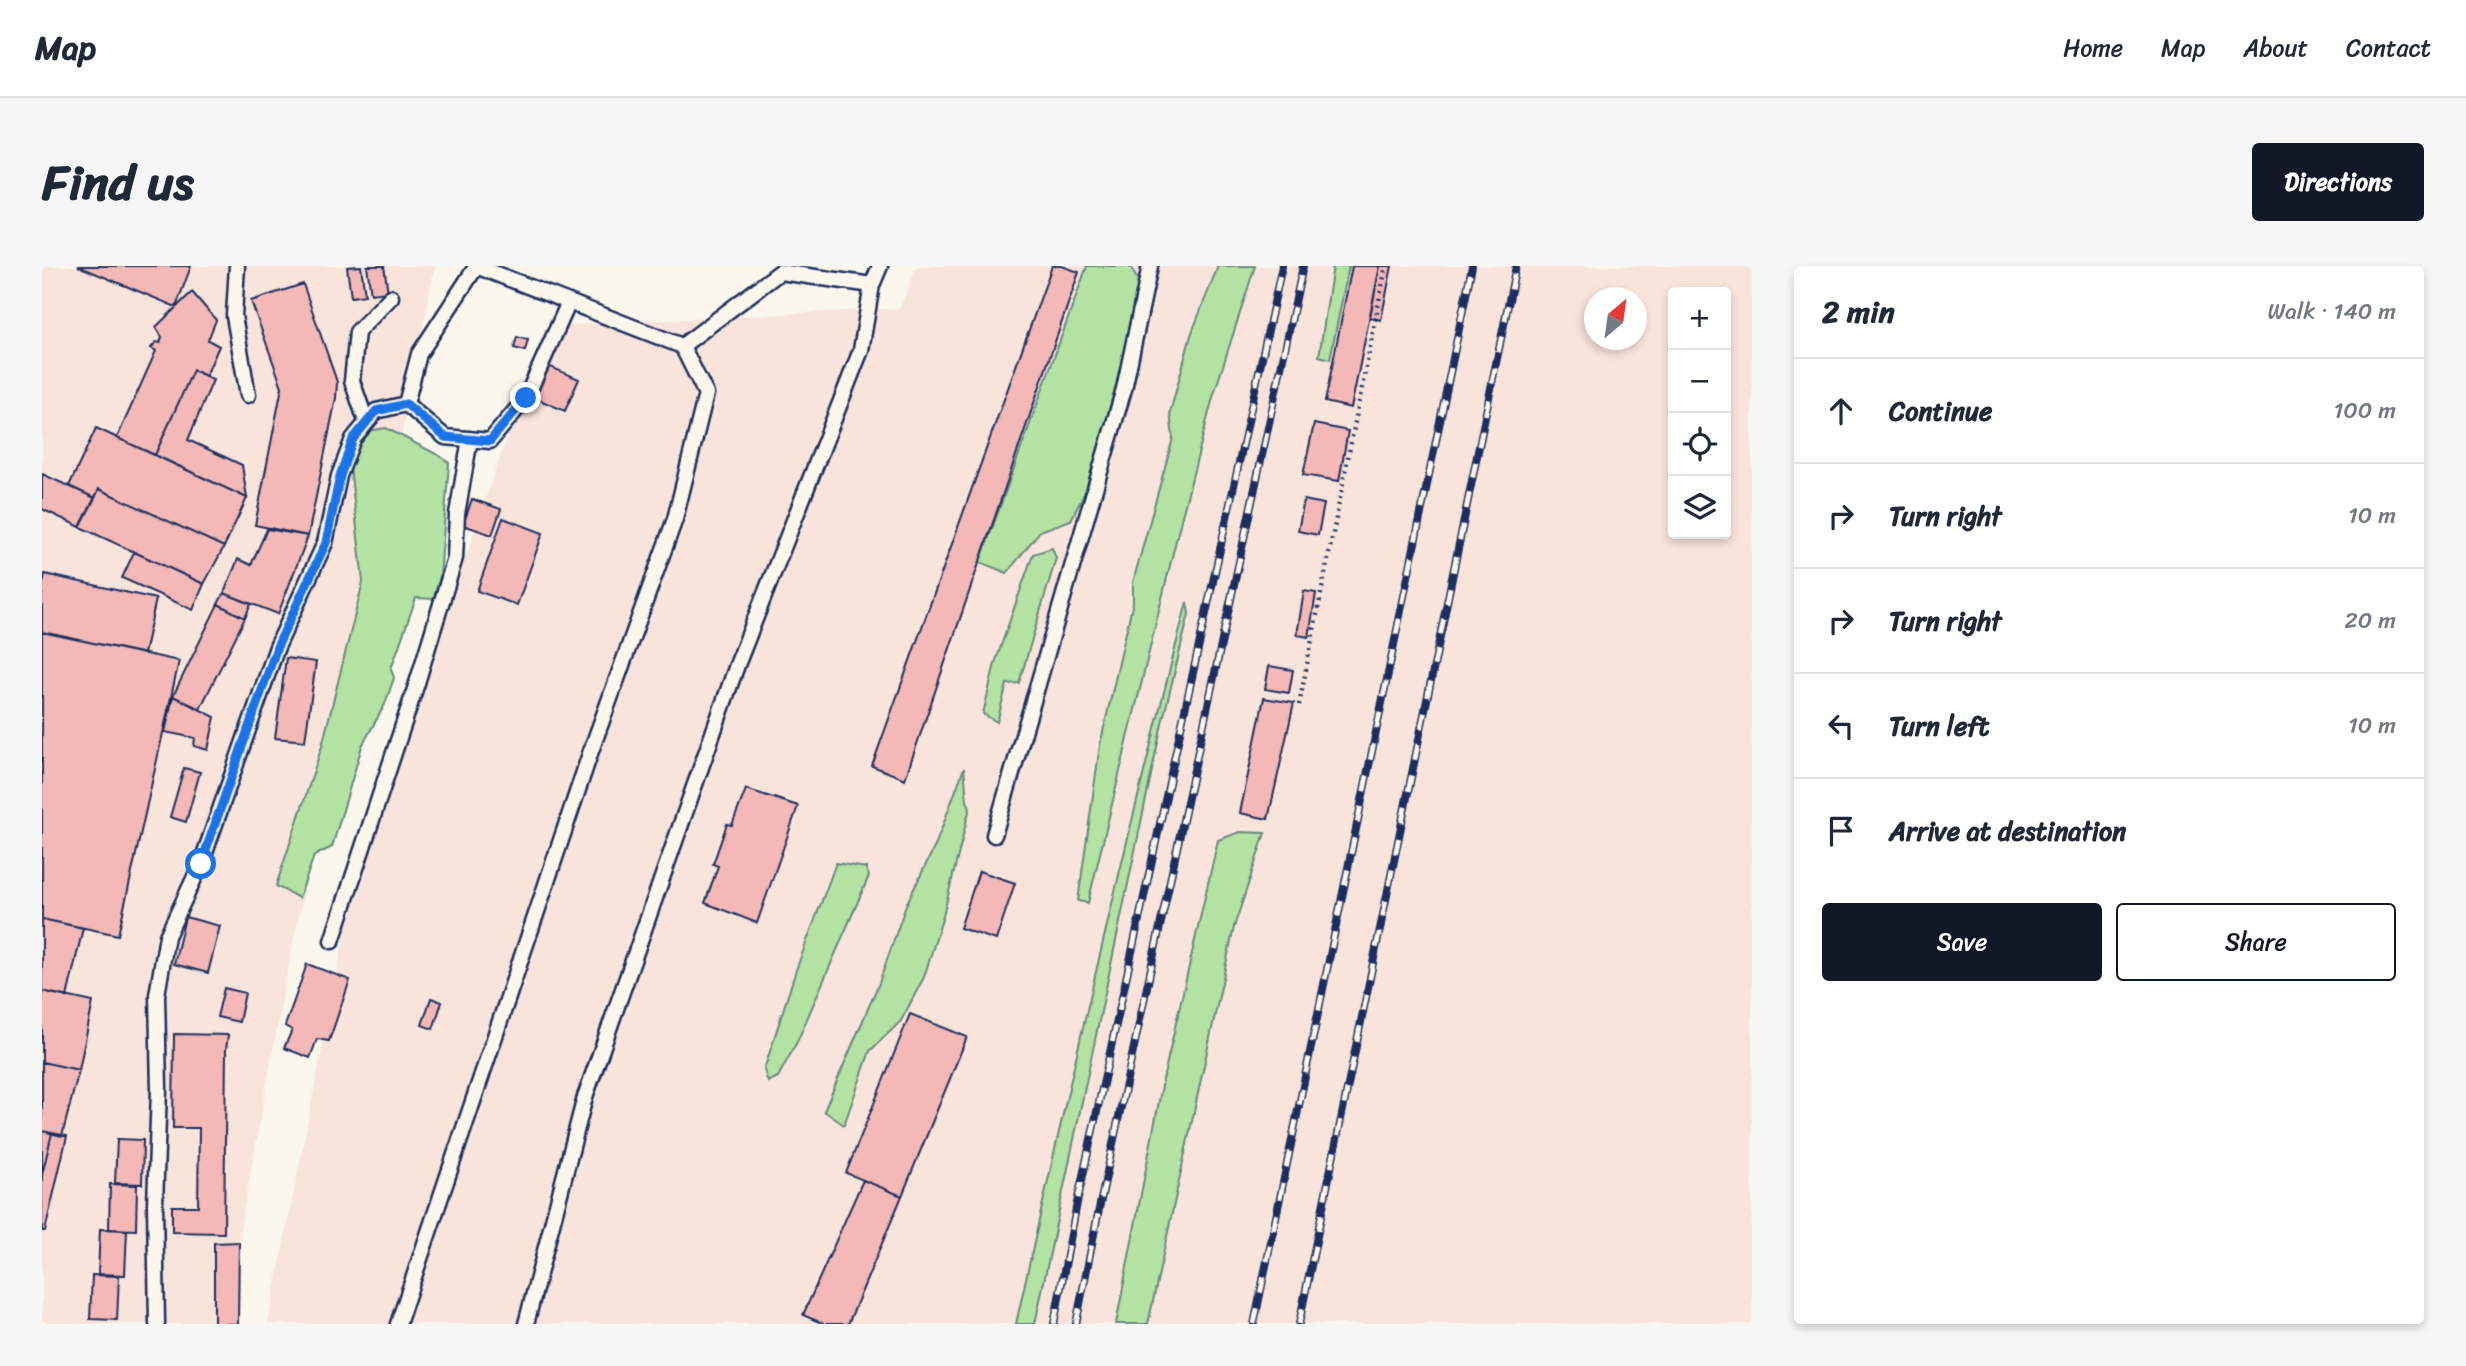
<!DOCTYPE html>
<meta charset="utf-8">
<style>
body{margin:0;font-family:Sriracha,sans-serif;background:#f6f6f7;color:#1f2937}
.controls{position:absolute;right:21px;top:21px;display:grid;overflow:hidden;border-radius:7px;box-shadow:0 4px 10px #0003}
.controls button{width:63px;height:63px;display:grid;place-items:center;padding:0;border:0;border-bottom:2px solid #e0e1e3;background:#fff;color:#1f2937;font:35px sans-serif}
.compass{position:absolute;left:1542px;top:21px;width:63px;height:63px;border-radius:50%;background:#fff;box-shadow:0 4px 10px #0003;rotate:29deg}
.stop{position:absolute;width:21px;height:21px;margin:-16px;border:5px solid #1a73e8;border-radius:50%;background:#fff}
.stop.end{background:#1a73e8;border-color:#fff;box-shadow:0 2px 7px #0008}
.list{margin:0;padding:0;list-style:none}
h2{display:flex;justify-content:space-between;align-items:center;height:91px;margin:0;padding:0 28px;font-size:30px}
h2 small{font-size:23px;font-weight:400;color:#747a83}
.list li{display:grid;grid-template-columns:46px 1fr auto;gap:21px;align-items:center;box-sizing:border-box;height:105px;padding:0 28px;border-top:2px solid #e0e1e3}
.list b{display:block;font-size:26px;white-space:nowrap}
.list em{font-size:23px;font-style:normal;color:#747a83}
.actions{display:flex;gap:14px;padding:21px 28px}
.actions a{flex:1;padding:16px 0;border:2px solid #111827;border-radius:7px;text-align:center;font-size:24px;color:#111827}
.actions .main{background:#111827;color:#fff}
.icon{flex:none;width:38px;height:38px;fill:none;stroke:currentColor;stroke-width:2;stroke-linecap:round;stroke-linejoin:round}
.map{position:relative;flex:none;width:1710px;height:1058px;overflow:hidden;border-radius:7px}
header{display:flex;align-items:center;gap:42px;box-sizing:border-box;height:98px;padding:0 35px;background:#fff;border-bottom:2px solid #e0e1e3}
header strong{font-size:33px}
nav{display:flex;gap:38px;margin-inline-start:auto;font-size:24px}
.intro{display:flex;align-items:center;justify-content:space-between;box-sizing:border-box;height:168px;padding:0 42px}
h1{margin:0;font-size:49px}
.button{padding:18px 32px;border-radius:7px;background:#111827;color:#fff;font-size:24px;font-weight:700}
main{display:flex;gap:42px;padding:0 42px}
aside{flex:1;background:#fff;border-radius:7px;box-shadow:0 4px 10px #0003}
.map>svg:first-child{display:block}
</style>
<header>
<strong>Map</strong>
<nav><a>Home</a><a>Map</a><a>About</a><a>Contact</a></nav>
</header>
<div class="intro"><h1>Find us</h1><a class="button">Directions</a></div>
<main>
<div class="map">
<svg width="1710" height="1058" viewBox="0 0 1710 1058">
<rect width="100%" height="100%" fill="#fbf7ec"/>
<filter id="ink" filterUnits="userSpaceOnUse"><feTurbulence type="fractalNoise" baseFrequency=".0143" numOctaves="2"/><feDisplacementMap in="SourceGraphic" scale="14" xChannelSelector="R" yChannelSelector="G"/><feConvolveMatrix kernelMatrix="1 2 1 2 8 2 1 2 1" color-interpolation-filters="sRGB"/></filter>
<g filter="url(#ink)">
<path fill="#f9e4dc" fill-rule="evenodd" d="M0,0H393L341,261L247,696L181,1058H0Z
M875,0H1710V1058H226L313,614L503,60L858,42ZM1631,26H1684V268H1631ZM1552,32H1594V74H1552Z"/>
<path fill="#b3e2a2" stroke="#678880" stroke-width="2" d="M1045,0H1088L1100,22L1048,216L1029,254L998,265L965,307L938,296Z
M1176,0H1213L1171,131L1139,254L1046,637L1036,635L1058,479L1091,336V316L1131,172L1128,147L1149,69Z
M1291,0H1307L1288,93L1277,90Z
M344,162L398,190L407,197L398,311L392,333L374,332L349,403L352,412L343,438L320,480L290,581L272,590L257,632L234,620L280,480L321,316L308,200L313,181L327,165Z
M1010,282L1014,292L977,417L965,418L955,456L941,448L953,397L991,288Z
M1145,336L1147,348L1120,457L993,1058H974C1027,817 1083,575 1145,336Z
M922,502L925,535L928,541L901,650L882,711L859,755L828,785L802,859L782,845L837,717L864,639L893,580Z
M1198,566L1223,567L1192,661L1106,1058H1074L1122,809L1176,574Z
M794,597L824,602L827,610L755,776L736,811L726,816L722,804L754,704Z"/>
<path fill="#f4b8b7" stroke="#1b2f5e" stroke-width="2" d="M36,0H149L134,41Z
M319,0L323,29L309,31L305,1Z
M325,0H342L346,26L329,28Z
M1010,0H1020L1037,6L863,513L830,500Z
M1310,0H1338L1309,142L1283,136Z
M1338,0H1350L1339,54L1328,51Z
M261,18L295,116L294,132L266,270L213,259L240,121L209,35Z
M150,26L174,54L166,74L177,80L164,110L151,104L113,189L75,172L114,85L109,82L114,76L118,77L120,71L114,61Z
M475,71L486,74L483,85L472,82Z
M506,100L537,113L523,145L493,132Z
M151,104L171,114L146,174L200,199L205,232L113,189Z
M1272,158L1306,165L1297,215L1261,209Z
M54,162L205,232L182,281L57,223L53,232L27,220Z
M0,208L53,232L38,261L0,243Z
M57,223L182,281L162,318L38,261Z
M430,233L459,243L450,269L421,259Z
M1262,234L1282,238L1276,269L1256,265Z
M461,252L501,267L475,339L435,325Z
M225,263L266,270L236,348L182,327L196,293L209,299Z
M92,286L162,318L151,344L80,312Z
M3,308L114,333L102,388L0,366V323Z
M1262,325L1274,327L1267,371L1255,369Z
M182,327L209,338L203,352L176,338Z
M176,338L203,352L158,443L131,430Z
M0,366L137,395L76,669L0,653Z
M244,392L274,396L263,475L233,472Z
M1227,400L1251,404L1247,427L1223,423Z
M131,430L173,451L166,484L152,480L153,472L123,466Z
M1222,432L1252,437L1226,553L1198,547Z
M142,502L158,506L144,556L128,551Z
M704,523L756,540L715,657L663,637L676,600L671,598L685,558L690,559Z
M937,605L973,617L954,674L918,662Z
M143,651L178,660L166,707L132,698Z
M0,653L41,662L25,731L0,725Z
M265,698L308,714L287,775L275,773L268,792L242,782L250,764L243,760Z
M182,722L203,727L197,756L175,751Z
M0,725L51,736L37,804L0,796Z
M389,732L400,736L391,763L380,759Z
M868,748L925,771L860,930L804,907Z
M132,768L186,769L184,784L182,967L130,966V940H156L157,862H131Z
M0,796L37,804L20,870L0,865Z
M0,865L10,867L0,909Z
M10,867L25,870L3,965H0V909Z
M75,873L101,874L100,918L73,917Z
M821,914L860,930L806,1058H782L761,1049Z
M68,918L95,919L94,964L67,963Z
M58,963L85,964L83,1009L56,1008Z
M197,976L196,1058H172V977Z
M50,1009L77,1010L75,1054L48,1053Z"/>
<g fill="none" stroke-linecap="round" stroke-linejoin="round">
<g stroke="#1b2f5e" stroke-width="19">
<path id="lane" d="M195,0L192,50L206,129
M434,0L640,80L738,6L830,19L838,0
M434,1L377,88L364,138L403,171L448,175L484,132L527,36
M324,155L310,115L315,66L349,31
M952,569L1082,123L1108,0
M290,675L375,417L413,292L415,248L428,173
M115,1058L113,938L117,823L115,729L125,670L159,598L235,381L283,277L297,210L311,173L334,145L364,138
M356,1058L550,482L633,253L664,128L640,80
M484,1058L543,831L695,399L819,84L830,19"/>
</g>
<path stroke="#1b2f5e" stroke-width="4.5" stroke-dasharray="2 5" stroke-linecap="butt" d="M1257,439L1344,0"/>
<use href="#lane" stroke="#fbf7ec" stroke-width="14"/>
<g stroke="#1b2f5e" stroke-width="8">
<path id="rail" d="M1012,1058L1035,937L1240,0
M1034,1058L1058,938L1261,0
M1212,1058L1430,0
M1257,1058L1474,0"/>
</g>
<use href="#rail" stroke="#fbf7ec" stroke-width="5" stroke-dasharray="16" stroke-linecap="butt"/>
</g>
</g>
<g fill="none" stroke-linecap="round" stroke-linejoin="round" filter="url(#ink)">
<path stroke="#1a73e8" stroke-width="9" d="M159,598L235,381L284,277L298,210L311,173L334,145L364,138L403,171L448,175L484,132"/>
</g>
</svg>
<div class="controls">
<button>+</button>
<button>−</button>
<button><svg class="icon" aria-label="locate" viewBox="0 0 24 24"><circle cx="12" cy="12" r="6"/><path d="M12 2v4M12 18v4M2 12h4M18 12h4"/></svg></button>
<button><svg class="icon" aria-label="layers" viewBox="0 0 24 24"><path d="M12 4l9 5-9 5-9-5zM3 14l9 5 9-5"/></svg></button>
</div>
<svg class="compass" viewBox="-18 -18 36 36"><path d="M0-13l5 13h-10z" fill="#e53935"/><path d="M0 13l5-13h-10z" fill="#747a83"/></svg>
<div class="stop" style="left:159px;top:598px"></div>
<div class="stop end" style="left:484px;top:132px"></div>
</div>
<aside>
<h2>2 min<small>Walk · 140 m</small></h2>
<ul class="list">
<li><svg class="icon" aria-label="ahead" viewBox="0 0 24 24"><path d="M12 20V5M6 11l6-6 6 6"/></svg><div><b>Continue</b></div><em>100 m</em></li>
<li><svg class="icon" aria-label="right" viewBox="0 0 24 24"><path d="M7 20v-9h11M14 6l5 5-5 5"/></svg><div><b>Turn right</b></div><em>10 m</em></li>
<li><svg class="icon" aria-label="right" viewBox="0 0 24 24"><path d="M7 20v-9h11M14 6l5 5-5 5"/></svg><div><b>Turn right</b></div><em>20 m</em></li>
<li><svg class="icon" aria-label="left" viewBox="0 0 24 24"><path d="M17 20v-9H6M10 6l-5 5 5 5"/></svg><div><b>Turn left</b></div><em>10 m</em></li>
<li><svg class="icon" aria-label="arrive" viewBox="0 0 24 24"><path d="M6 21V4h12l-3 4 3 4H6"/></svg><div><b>Arrive at destination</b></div></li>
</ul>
<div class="actions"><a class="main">Save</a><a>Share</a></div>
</aside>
</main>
